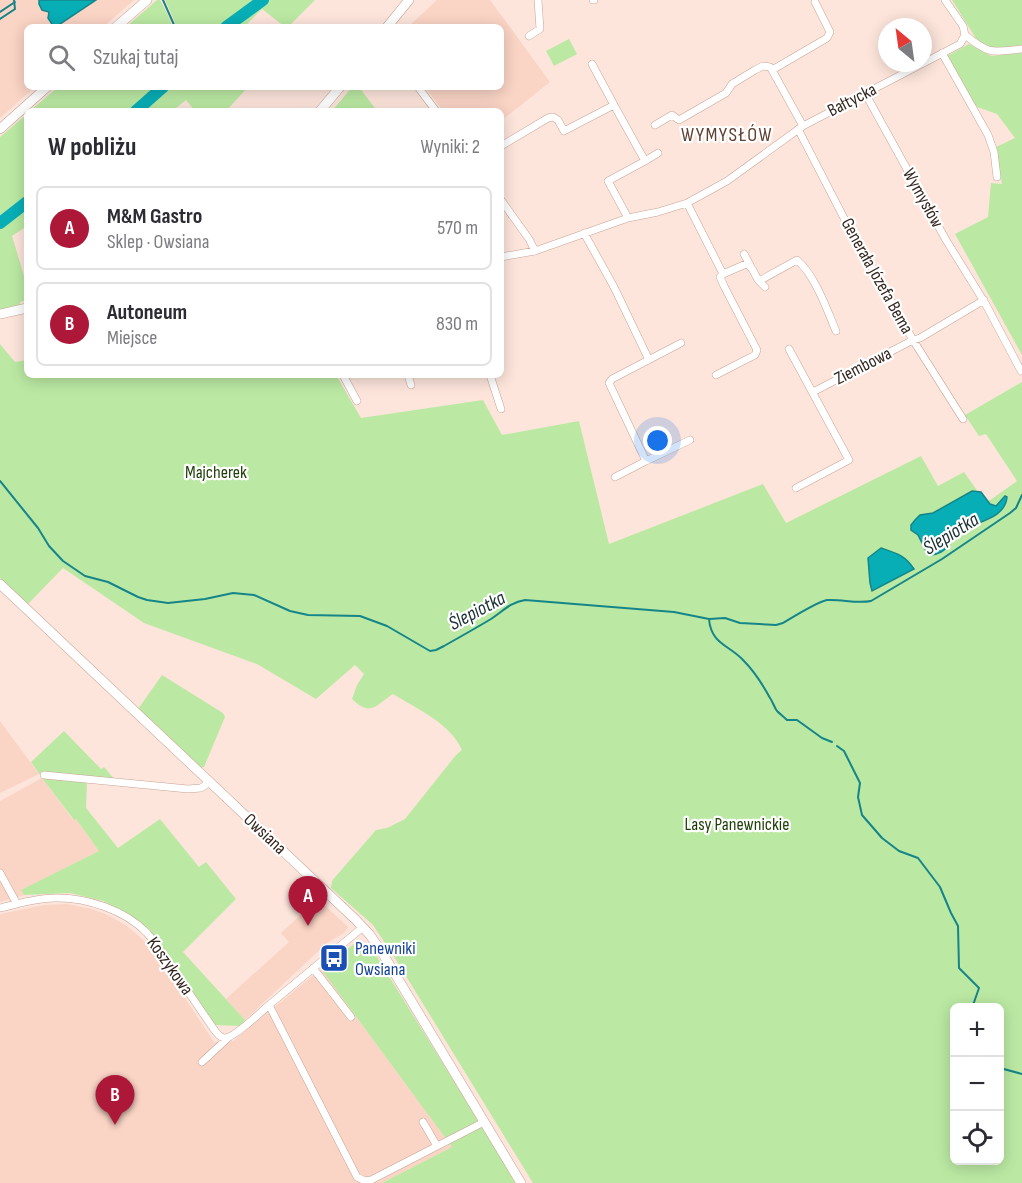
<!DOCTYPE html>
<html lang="pl">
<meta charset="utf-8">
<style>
body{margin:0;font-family:"Sofia Sans Condensed",sans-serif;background:#f2f2f3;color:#2b2b33}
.controls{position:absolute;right:18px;bottom:18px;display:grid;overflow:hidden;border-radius:9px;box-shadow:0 3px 15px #0003}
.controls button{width:54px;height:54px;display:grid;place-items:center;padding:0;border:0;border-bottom:2px solid #e1e1e2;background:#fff;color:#2b2b33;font:30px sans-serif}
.compass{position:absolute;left:878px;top:18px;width:54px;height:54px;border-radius:50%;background:#fff;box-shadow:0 3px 15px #0003;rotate:331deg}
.you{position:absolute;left:658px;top:441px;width:21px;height:21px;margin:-15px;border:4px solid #fff;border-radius:50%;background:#1a73e8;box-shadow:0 0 0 9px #1a73e833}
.badge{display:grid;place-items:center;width:39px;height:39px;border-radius:50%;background:#ad1839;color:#fff;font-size:20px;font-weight:700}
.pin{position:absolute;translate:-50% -50px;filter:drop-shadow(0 2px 3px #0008)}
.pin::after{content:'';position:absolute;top:32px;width:21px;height:18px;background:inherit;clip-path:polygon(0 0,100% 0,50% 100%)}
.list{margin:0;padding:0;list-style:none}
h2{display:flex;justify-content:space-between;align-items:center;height:78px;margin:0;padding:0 24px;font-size:26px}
h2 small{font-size:20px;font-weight:400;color:#7c7c81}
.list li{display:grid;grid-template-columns:39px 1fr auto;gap:18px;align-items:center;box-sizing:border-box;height:84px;margin:0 12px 12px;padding:0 12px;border:2px solid #e1e1e2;border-radius:9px}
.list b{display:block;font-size:22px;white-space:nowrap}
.list p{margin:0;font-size:20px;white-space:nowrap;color:#7c7c81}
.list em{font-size:20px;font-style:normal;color:#7c7c81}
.icon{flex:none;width:33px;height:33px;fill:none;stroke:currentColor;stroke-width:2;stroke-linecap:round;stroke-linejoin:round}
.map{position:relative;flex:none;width:1022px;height:1183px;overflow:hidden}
.search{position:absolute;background:#fff;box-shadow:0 3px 15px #0003;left:24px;top:24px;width:480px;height:66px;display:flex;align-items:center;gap:15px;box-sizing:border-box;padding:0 21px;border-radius:9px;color:#7c7c81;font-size:22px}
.panel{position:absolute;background:#fff;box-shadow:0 3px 15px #0003;left:24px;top:108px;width:480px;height:270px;border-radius:9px}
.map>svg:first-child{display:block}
</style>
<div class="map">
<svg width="1022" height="1183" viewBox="0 0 1022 1183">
<rect width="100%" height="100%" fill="#fde5db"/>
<path fill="#fad4c5" d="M0,0H134L103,27H27V87H35L0,118Z
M437,0H490L550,82L501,121V111H443L425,87H501V27H408Z
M0,721L39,774L0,793Z
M42,778L73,820L75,818L99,851L22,890L24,895L0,902V801Z
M318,899L348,927L344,933L327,943L245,1020L226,999L289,942L281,933Z
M67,904L92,909L108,915L127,926L141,938L151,947L214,1042L233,1041L321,969L452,1147L382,1183H0V914L44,905Z"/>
<path fill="#bbe9a3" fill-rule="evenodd" d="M157,0H160L166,11L173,27H126Z
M165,0H260L223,27H177Z
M269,0H315L288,27H285L262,9L244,27H231Z
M952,0H1022V47L992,49L980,45Z
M569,39L577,54L554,66L546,51Z
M969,44L991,56L1022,53V355L955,234L988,217L991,183L1002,184L996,147L1015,138L997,114L977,107L961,84L947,56Z
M58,87H159L132,111H30Z
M167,87H248L226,111H195L186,100L172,111H140Z
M352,87H359L377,111H332Z
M27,114V199L0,220V137Z
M27,206V226L12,236L27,286V300L20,302V306L0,310V228Z
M0,344L15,362L27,360V375H336L361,418L483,400L502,435L579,421L609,544L763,484L786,523L921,456L938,486L964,472L986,503L1017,481L986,434L979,436L965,415L1022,382V1183H533L393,955L373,925L331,888L332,881L336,876L376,830L387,828L405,819L456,755L462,750C450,723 417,709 393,694C377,704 371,718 352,699L357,685L364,674L355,665L316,699L257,664L144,623L63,568L28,604L0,578ZM954,1008H1000V1160H954Z
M162,675L223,713L225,717L204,767L200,768L138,709Z
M64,731L101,769L104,767L116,781L87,782L86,808L118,848L160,819L199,867L206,862L236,899L183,952L245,1020L240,1026L215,1025L150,930L128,914L103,901L70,893L24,895L21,890L99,851L76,819L74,820L42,778L31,762Z
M360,942L369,944L517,1183H382L452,1147L321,969L354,944Z"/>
<path fill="#08aeb6" stroke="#158589" stroke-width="1.5" d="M39,0H96L57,26L54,27L48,18L49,12L42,10L39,4Z
M972,491L981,492L990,504L996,506L1005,496L1007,497C1005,521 972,521 956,534C952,537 954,537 951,542C947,550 937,556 928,555L918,535L911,530V525L915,520L920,515L933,513Z
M881,548C896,553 905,555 914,569L872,591L870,583L868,558Z"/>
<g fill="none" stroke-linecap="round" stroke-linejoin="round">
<path stroke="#158589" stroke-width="2" d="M163,0L175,27
M0,12L15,2
M0,19L15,9L14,0
M0,481L38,528L49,546L63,561L85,576L108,582L138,597L147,600L168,603L205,599L233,593L254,595L290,611L308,615L360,616L387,626L430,651L436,650L444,646C460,637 476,628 491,619C503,611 511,602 525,600L674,612L709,619L725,618L740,623L776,625L783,623C793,617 817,602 827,600C842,599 856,604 871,601L942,559L1010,513L1016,508L1022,495
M709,619C711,644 729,645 743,660C754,671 763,685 770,698C773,702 774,707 777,711C780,714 784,717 787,720H797L822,738L832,742
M837,746L844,751L860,783L858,797L862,815L882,838L899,851L918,858L940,887L951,913L958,926L959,968L979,988L972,1008
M1000,1068L1022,1074"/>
<path stroke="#08aeb6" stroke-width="12" d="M226,27L263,0
M136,111L163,87
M0,223L27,202"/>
<g stroke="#c8a394" stroke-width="8">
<path id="minor" d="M593,0H594
M945,0L963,26L965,35
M965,35C990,55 991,52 1022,49
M529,36L540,29L538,0
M942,53L988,135L994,152L997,177
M772,70L803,126
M418,87L436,111
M865,93L946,240L985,303L1021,371
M614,105L645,161L608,181L628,218
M655,125L672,115L679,120L726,93L732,84L755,70L763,66L770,67L772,70L827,38L830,32L815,2
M798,129L846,222L913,340L963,419
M501,146L548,118L553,117L558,120L564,131L614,105L592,64
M645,161L658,153
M501,200L529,239L535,251
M687,203L723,274L720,277L724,286L757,350L755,355L716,375
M584,233L614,287L649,360
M744,254L750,265
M501,257L535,251L628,218L658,212L687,203L727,181L803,126L960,44L965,35
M723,274L746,264C754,267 754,275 759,281C761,283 763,285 765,287
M759,281L797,260C815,275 827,310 836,331
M681,343L612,379L609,383L646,461L690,440
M789,349L849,460L796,488
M343,375L357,401
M408,375L411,385
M490,375L501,409
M813,392L913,340L920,338L984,300
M615,477L646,461
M44,775L188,789L201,788L210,782
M0,873L17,904
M0,908C18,904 36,898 54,898C86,897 125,910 147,933C157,944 165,958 174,971C187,990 200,1009 213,1028C215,1031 219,1037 224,1038C233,1039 261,1012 269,1005
M363,927L269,1005L357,1177L365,1181L371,1180L484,1122
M313,968L351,1017
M202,1062L229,1037
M423,1122L437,1146"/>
</g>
<g stroke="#c8a394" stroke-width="10">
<path id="tertiary" d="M116,27L147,0
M387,27L409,0
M320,111L340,87
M0,129L47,87
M0,314L27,308
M0,584L356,920L370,935L383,954L521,1183"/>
</g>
<use href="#minor" stroke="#fff" stroke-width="7"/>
<use href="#tertiary" stroke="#fff" stroke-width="9"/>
</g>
<defs>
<g id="bus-square" transform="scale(1.5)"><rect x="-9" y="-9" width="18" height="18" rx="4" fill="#1a4fb4" stroke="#fff"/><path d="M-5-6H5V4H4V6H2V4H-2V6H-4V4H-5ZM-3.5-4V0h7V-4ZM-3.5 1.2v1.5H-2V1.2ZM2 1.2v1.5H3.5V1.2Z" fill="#fff"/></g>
</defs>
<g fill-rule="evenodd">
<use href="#bus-square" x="334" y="958"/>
</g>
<g text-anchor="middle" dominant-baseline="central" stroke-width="4.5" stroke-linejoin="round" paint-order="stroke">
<g font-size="18" fill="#33251f" stroke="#fff">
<text transform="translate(852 100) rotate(-27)">Bałtycka</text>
<text transform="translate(923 198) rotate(61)">Wymysłów</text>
<text transform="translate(877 276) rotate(61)">Generała Józefa Bema</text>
<text transform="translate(863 366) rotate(-27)">Ziembowa</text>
<text transform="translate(265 834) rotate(43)">Owsiana</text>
<text transform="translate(170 966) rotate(55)">Koszykowa</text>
</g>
<g font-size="18" fill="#1e3e08" stroke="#fff">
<text x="216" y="472">Majcherek</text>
<text x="737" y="824">Lasy Panewnickie</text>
</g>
<g font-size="18" fill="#164399" stroke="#fff" text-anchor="start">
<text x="355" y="948">Panewniki<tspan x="355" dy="21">Owsiana</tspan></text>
</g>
<g font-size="20" letter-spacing="1.5" fill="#5f4033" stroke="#fff">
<text x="727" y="135">WYMYSŁÓW</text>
</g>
<g font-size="20" font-style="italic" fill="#1a3132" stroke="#fff">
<text transform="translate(951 534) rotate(-32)">Ślepiotka</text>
<text transform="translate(477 611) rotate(-28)">Ślepiotka</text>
</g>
</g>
</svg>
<div class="controls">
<button>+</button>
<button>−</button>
<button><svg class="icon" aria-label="locate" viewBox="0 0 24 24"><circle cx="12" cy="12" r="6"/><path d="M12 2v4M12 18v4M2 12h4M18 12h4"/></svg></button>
</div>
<svg class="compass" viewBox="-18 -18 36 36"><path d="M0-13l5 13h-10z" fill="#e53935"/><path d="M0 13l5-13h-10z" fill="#7c7c81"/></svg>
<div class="you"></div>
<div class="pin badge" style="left:308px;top:926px">A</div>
<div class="pin badge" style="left:115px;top:1125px">B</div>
<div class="search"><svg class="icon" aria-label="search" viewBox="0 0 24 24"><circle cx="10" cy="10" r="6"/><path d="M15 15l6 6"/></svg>Szukaj tutaj</div>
<section class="panel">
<h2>W pobliżu<small>Wyniki: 2</small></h2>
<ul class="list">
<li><span class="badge">A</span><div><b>M&amp;M Gastro</b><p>Sklep · Owsiana</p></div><em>570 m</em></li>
<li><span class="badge">B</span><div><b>Autoneum</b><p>Miejsce</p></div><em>830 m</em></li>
</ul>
</section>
</div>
